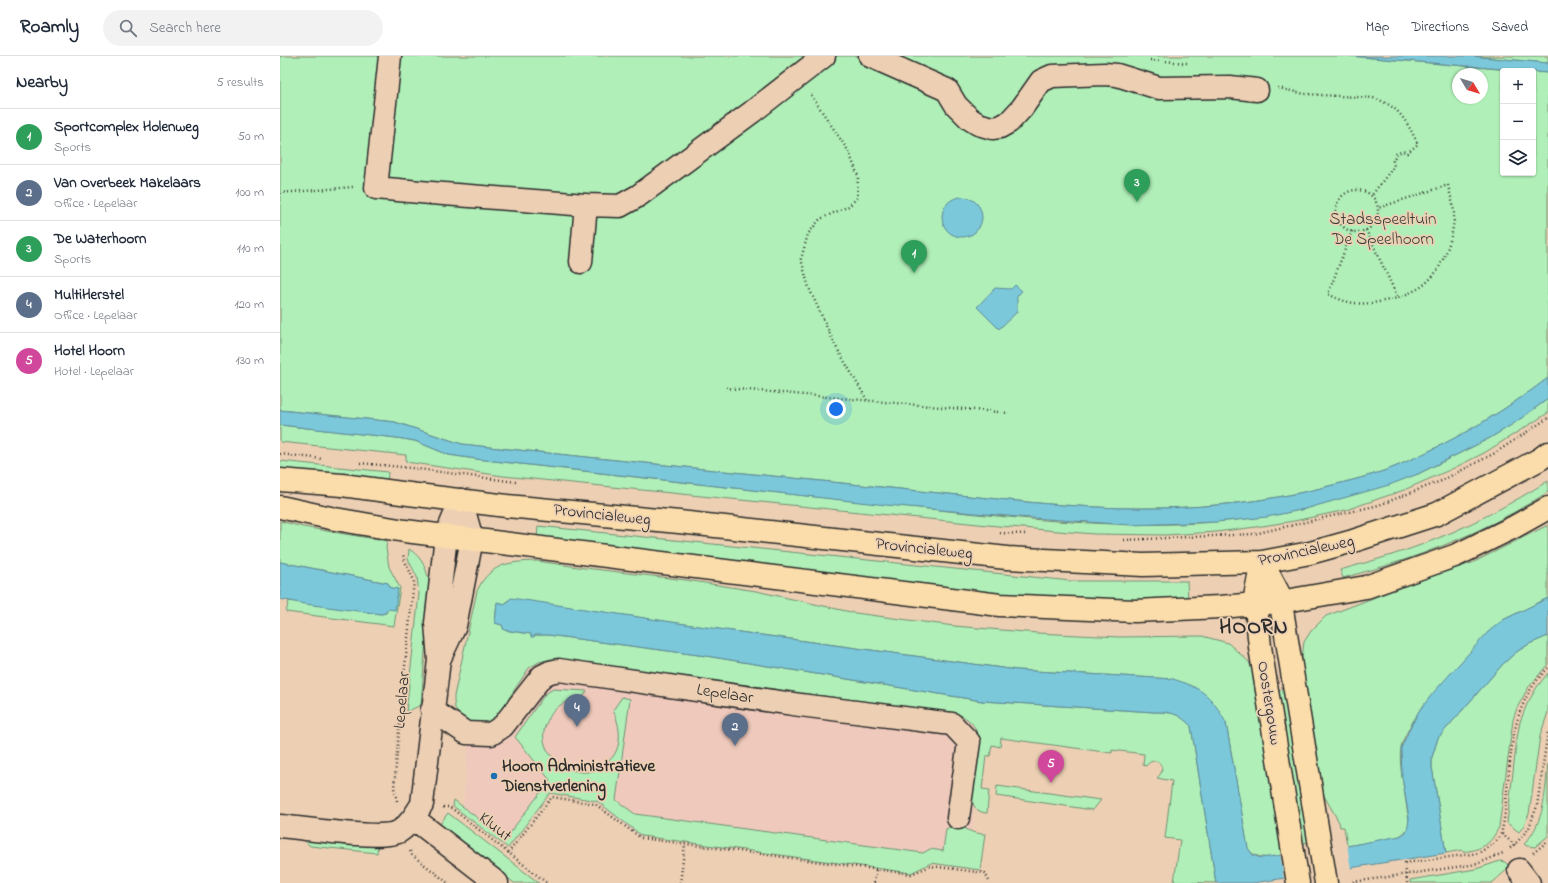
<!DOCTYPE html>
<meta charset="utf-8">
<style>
body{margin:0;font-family:"Indie Flower",sans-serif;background:#f2f2f3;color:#1f2937}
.controls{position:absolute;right:12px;top:12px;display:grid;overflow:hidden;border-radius:4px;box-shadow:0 1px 3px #0004}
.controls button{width:36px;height:36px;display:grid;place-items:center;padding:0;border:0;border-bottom:1px solid #e0e1e3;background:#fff;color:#1f2937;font:20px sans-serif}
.compass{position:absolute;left:1172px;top:12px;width:36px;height:36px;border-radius:50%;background:#fff;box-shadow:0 1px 3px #0004;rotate:128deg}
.you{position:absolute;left:556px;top:353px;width:14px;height:14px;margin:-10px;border:3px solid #fff;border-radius:50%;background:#1a73e8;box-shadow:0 0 0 6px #1a73e833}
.badge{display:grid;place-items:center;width:26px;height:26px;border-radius:50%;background:#1a73e8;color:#fff;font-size:13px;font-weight:700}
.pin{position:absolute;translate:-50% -33px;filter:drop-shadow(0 1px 2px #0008)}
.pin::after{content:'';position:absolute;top:21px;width:14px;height:12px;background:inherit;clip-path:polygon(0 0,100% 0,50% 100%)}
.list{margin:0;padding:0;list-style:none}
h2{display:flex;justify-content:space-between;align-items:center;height:52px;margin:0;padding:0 16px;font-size:17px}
h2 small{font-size:13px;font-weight:400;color:#747a83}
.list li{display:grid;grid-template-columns:26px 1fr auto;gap:12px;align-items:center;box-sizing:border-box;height:56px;padding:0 16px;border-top:1px solid #e0e1e3}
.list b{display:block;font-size:15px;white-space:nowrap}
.list p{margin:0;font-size:13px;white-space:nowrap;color:#747a83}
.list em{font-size:13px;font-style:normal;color:#747a83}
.icon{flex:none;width:22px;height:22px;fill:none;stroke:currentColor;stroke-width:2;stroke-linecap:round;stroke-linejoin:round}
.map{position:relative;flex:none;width:1268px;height:827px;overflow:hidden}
header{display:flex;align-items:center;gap:24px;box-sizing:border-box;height:56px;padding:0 20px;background:#fff;border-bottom:1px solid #e0e1e3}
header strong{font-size:19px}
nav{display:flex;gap:22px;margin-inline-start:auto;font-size:14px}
.search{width:280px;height:36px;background:#f2f2f3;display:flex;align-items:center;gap:10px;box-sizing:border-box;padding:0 14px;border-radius:22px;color:#747a83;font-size:15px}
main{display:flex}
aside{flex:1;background:#fff}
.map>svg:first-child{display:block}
</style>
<header>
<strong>Roamly</strong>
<div class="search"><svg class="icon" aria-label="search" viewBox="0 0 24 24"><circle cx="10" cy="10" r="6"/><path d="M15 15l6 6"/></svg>Search here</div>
<nav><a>Map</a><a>Directions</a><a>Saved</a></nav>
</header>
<main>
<aside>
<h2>Nearby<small>5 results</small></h2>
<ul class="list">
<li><span class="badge" style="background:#2e9e5b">1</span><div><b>Sportcomplex Holenweg</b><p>Sports</p></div><em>50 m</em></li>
<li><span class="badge" style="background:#5c6f8a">2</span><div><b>Van Overbeek Makelaars</b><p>Office · Lepelaar</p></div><em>100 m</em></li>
<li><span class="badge" style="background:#2e9e5b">3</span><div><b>De Waterhoorn</b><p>Sports</p></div><em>110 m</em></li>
<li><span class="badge" style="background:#5c6f8a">4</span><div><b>MultiHerstel</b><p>Office · Lepelaar</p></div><em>120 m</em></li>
<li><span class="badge" style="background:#d1479c">5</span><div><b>Hotel Hoorn</b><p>Hotel · Lepelaar</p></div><em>130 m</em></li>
</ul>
</aside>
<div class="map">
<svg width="1268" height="827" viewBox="0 0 1268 827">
<rect width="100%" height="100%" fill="#edd0b4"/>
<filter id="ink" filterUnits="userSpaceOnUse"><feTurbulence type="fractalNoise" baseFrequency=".025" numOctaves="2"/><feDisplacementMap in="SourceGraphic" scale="8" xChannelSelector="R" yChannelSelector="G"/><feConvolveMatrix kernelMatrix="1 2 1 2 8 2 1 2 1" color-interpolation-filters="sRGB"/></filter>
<g filter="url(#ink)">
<path fill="#efcabc" d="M268,579L702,645L691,796L633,812L358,780L311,742L267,738L227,792L182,758L190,666L217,660L249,612L259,606Z"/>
<path fill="#b0f0b8" stroke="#6e8e72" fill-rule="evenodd" d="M0,0H1070L1241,15H1223V117H1253V16L1268,17V322C1225,355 1177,383 1128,405C1106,416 1077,423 1053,429C950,456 852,456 747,446L209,391L182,388L115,366L0,354ZM1178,18H1202V42H1178Z
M1190,0H1268V7Z
M1268,343V357L1204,397L1174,412L1124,434L1066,454L1014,465L976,471L936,476L885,479L814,478L718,470L223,420L126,406V399L0,386V369L117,382L135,385L169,399L196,403C338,419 479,435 621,450C755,464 892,482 1025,453L1138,418L1210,382L1233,368Z
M0,405L108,416L107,429L0,417Z
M1268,425V436C1223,465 1174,487 1124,504C1104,511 1083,516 1063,522L1060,514C1092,505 1125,496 1156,483C1196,467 1232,447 1268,425Z
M0,465L23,471L107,485L106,492L109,511L120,532L114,570L6,556L9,545L101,558L106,557L118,533L110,532L108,527L0,506Z
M1268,469V542L1223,564L1139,655C1133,666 1124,679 1121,691C1118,707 1125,736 1127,753C1128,759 1130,766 1128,771C1125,778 1120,780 1114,782L1067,790L1064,771H1060L1059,766L1043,738L1022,611V601L1024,586L1031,575L1046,560L1135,526L1192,507Z
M258,470L791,525H907L908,545L858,548L720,539L257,482Z
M129,493C143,502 147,514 150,530L141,649L126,656L139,538L137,521L128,503Z
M257,505L305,512L406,524L476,535L575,557L674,570L757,577L839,581L922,580L948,587L969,606L978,626L1003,799C989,802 977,804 968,793L946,667L893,623L737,614L452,575L275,549L228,544L225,548L217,547L215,567L222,569L224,574L251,578V580L254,579H268L426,600L702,645L874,656C892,656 898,657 911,670L936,827L894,826L900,784L885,782L892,725L877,722C889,712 876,697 866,710L863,709L864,698L832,694V697L721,682L720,691L712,689L710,700H706L702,733L709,734L707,757C699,757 693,751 692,744C691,723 705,691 695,672C691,665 685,661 678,658L271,603L259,606L249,612L217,660C213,663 208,667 203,668C194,669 182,665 177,656C174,652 174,646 174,640L197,535C210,507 229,506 257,505Z
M1268,580V608L1248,632L1237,652L1233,664L1219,771C1210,789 1203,793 1183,796L1182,794L1166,797L1152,711V701L1158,682L1222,609L1235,597L1249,588Z
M1268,617V656L1260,680L1249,758L1243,771L1239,776L1227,767L1237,682L1240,666L1247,648L1257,631Z
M273,633L307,635L303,641C285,645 274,649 266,668C258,687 271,706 290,713C295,715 302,717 308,716C311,716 316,713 319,711C343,701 343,675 333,654L342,641L350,643L336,744L355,758L643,797L650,793L663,795L666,773C678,766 678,769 688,774C693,777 699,778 705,778L700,814L651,807L631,817L362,780L317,745L270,737L228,792L173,750L174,744L225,783L270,724L235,681L265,638Z
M1005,633L1029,786L1019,788L995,635Z
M1268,708V780L1255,791L1247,790L1244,788C1265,767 1265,735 1268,708Z
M717,730L821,744L813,754L716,740Z
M168,757L259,827H234L161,771L160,768Z
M25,780L98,788L97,797L30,790L24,784Z
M1220,805L1225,806L1230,811L1212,827H1130V824L1196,813Z"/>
<path fill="#7cc8db" stroke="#5c8995" d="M1070,0H1190L1268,7V17Z
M662 161a20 20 0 1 1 40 0a20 20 0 1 1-40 0Z
M735,229L742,235L737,240V256L719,273L697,251L715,232L731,233Z
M1268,322V343L1233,368L1210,382L1138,418L1109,429L1025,453L987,461L936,466L850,469L738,461L606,449L196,403L169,399L135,385L117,382L0,369V354L115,366L182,388L209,391L747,446C852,456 950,456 1053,429C1077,423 1106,416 1128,405C1177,383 1225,355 1268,322Z
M0,506L108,527L111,532L118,533L115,554L108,553L105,557L101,558L25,548L0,543Z
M231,542L452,575L737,614L893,623C922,632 932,640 946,667L968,792L973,799L981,802L1067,790L1120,780L1126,776L1128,770L1129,762L1122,721L1121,692L1130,672L1139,655L1153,637L1208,576L1223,564L1268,542V580L1249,588L1235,597L1222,609L1158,682L1152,701V711L1166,797L973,827H936L911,670C898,657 892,656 874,656L702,645L426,600L268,579H255L254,581H251V578L224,574L222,569L215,567L217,546L225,548Z"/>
<path fill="#edd0b4" d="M1067,788L1071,814L1004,824L1000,797Z"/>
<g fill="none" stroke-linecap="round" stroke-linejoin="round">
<g stroke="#2b2b2b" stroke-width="25">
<path id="minor" d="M110,0L96,132L151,137L306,149L340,150L358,140L472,56L544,0
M590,0L667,34L676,49L690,63L698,68L712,72L720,71L729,66L742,52L761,25L772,20L825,18L837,19L879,32L950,31L977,34
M301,206L306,149
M159,604L175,570L192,483L181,444
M152,654L186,677L211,678L223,670L262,620L270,616L279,614L520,649L672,668L689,686L678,762
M133,762L217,827
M0,770C22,772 105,785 120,775C130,768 136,758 142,748L159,604L156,567L166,480L181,444
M1239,814L1249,827"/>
</g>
<g stroke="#2b2b2b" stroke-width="25">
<path id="major" d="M0,424L62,429L129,438L227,450L399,466L727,502L863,509L982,506L1030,497L1073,485L1157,458L1260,403L1268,397
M0,451L55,463L125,475L720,549L855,555L940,551L1000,546L1086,531L1177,499L1234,471L1268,452
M982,506L999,538L1003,560L1046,827
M982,506L975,541L980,591L1018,827"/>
</g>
<path stroke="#2b2b2b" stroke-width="2.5" stroke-dasharray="1 3" stroke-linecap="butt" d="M870,4L907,7
M998,32L1025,38L1093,42C1120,50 1126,65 1138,88L1127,97L1123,95L1116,98L1113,105L1114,110L1092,139
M531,39L569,96L578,120L577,142L569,150L540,163L528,178L521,203L529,232L555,289L587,344
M1056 155a21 21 0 1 1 42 0a21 21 0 1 1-42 0Z
M0,137L73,131
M1086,174L1118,242C1128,237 1139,234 1147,226C1163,213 1174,179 1174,159C1174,149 1170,139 1168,129L1098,152
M1072,175L1048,238C1074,252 1091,248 1118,242
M446,332L729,357
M0,398L43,403
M80,407L131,412L236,426
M720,477L745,478
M844,484L974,478L1099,449L1161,425L1215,397L1268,362
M117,745L114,732L123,629L134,525C131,516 125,508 123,498
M163,751H170L267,827
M1222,778L1235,789
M1230,792L1238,785L1249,772L1257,750L1268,675
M130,795L132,799L168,827
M228,797L272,741L315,748L361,782L631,818L651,810L705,817L710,827
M1253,797L1268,785
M1073,826L1197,808L1223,797
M400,827L405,788
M594,827L596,814
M1127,827L1125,807L1199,797L1214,787L1220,781C1224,769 1225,756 1226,744C1232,695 1230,649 1268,612"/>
<use href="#minor" stroke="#edd0b4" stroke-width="22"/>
<use href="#major" stroke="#fbddab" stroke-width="22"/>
</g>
</g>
<circle fill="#1f6fb2" stroke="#edd0b4" stroke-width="1.5" cx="214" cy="720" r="4"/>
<g text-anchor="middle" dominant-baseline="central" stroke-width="3.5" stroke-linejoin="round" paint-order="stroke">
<g font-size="17" fill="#383f39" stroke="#edd0b4">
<text x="1103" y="163">Stadsspeeltuin<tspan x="1103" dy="20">De Speelhoorn</tspan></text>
</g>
<g font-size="17" fill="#2b2b2b" stroke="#edd0b4">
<text transform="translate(322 459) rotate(6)">Provincialeweg</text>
<text transform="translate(644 493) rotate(6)">Provincialeweg</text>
<text transform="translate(1026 495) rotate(-12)">Provincialeweg</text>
<text transform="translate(445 638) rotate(9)">Lepelaar</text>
<text transform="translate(122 644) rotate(-85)">Lepelaar</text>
<text transform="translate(989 647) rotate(81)">Oostergouw</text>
<text transform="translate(215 771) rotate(38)">Kluut</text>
</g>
<g font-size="17" font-weight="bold" fill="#2b2b2b" stroke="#edd0b4" text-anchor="start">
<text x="222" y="710">Hoorn Administratieve<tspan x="222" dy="20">Dienstverlening</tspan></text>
</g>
<g font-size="21" font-weight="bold" letter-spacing="1" fill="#2b2b2b" stroke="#edd0b4">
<text x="974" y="572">HOORN</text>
</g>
</g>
</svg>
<div class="controls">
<button>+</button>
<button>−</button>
<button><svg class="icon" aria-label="layers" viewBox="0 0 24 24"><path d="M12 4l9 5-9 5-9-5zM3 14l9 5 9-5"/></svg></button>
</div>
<svg class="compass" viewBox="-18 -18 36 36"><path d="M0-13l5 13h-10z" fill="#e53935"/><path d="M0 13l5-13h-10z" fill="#747a83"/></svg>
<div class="you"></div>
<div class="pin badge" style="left:634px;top:217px;background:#2e9e5b">1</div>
<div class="pin badge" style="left:455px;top:690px;background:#5c6f8a">2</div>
<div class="pin badge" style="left:857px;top:146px;background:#2e9e5b">3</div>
<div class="pin badge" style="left:297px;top:671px;background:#5c6f8a">4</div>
<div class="pin badge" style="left:771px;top:727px;background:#d1479c">5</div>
</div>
</main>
